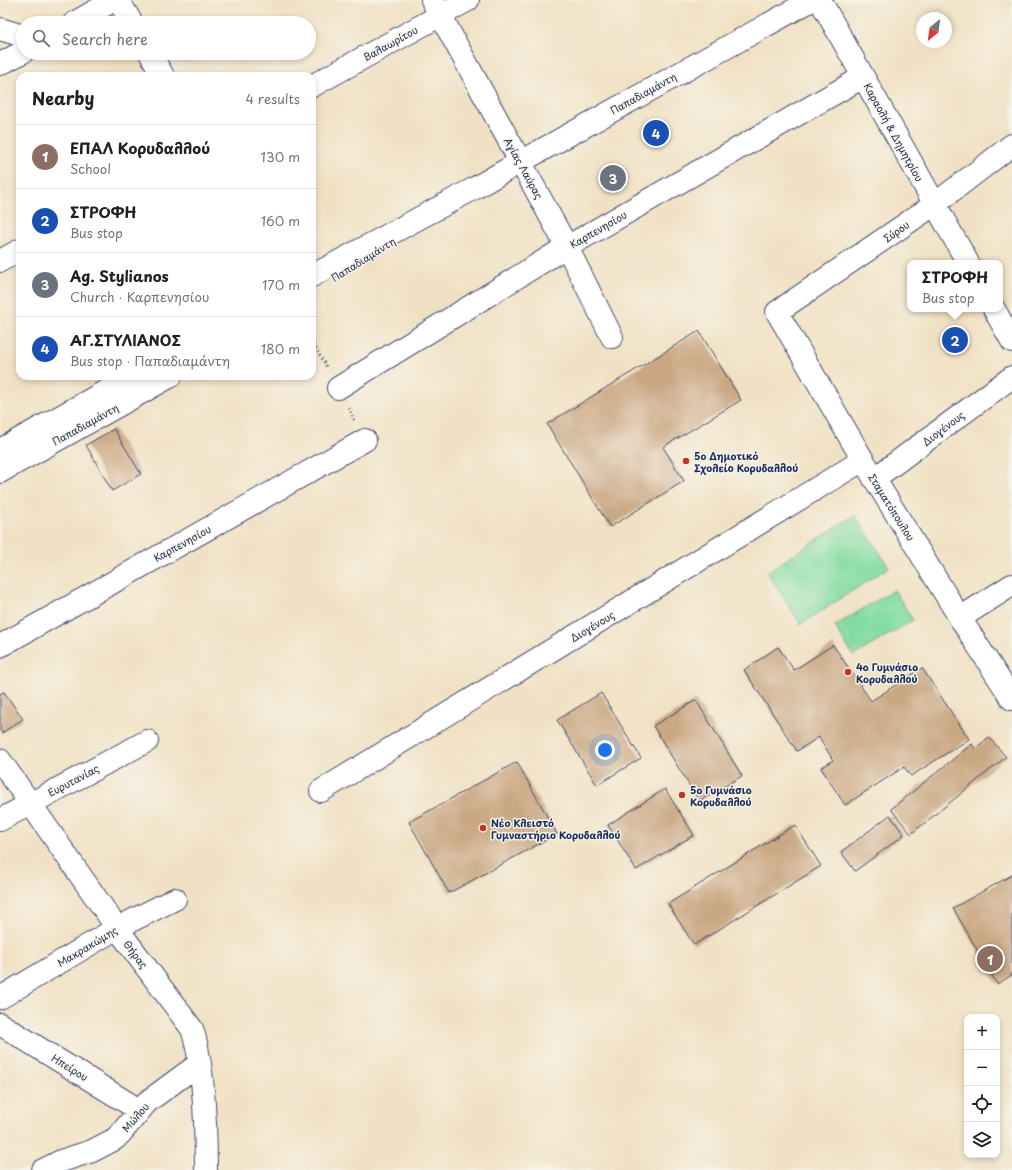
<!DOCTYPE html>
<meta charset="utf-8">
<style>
body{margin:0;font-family:"Playpen Sans",sans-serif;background:#f2f2f2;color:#202124}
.controls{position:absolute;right:12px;bottom:12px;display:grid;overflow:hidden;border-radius:8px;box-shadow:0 2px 6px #0003}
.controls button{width:36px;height:36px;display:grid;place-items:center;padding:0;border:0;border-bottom:1px solid #e0e0e0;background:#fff;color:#202124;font:20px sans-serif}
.compass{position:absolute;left:916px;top:12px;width:36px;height:36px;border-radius:50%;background:#fff;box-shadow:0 2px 6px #0003;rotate:209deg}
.you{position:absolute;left:605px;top:750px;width:14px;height:14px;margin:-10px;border:3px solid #fff;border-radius:50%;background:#1a73e8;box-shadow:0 0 0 6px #1a73e833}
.badge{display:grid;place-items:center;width:26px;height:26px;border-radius:50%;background:#1a73e8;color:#fff;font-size:13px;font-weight:700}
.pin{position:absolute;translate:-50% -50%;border:2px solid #fff;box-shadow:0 1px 4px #0006}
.popup{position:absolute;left:907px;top:260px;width:96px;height:52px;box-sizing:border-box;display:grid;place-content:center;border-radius:8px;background:#fff;filter:drop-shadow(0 1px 3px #0005);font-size:13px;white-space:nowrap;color:#757577}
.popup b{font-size:15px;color:#202124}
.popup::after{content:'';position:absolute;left:50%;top:100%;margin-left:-8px;border:8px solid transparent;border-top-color:#fff}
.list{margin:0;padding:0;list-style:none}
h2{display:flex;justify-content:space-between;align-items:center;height:52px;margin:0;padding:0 16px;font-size:17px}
h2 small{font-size:13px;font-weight:400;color:#757577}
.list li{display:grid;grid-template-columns:26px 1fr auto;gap:12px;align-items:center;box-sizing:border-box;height:64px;padding:0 16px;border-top:1px solid #e0e0e0}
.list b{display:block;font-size:15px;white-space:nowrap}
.list p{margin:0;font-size:13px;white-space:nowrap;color:#757577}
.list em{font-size:13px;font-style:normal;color:#757577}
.icon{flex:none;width:22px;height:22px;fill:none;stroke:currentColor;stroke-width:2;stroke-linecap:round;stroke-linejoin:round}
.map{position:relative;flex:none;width:1012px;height:1170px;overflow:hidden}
.search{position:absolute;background:#fff;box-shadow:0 2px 6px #0003;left:16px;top:16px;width:300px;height:44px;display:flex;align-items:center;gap:10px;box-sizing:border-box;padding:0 14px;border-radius:22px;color:#757577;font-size:15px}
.panel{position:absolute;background:#fff;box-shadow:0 2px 6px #0003;left:16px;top:72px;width:300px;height:308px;border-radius:12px}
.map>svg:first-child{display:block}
</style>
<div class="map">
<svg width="1012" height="1170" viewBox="0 0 1012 1170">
<rect width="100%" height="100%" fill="#f7f3e8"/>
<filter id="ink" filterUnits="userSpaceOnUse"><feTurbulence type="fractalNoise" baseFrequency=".025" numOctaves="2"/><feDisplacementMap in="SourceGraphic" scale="8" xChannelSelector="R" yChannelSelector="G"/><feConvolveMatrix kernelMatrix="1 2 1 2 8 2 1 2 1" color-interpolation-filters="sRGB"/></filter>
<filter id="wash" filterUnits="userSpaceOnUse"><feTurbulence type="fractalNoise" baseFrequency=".012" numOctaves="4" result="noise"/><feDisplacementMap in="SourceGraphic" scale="16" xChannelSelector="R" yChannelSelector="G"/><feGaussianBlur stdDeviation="0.9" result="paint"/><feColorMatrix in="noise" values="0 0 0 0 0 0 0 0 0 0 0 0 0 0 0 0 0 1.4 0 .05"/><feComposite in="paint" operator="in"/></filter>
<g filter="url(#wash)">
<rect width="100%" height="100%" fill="#f1e1c4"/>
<path fill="#83dca1" stroke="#4f8680" d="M855,515L889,567L801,624L767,572Z
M894,590L913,620L853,656L835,626Z"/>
<g id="blocks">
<path fill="#caa884" d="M699,331L741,400L663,447L684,481L610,527L547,424Z
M114,429L141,474L112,491L86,445Z
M833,645L871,701L922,668L969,739L911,776L904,767L845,805L821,768L833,760L819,737L797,751L744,670L778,647L794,670Z
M4,692L23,719L2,733L0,731V694Z
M601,693L641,758L597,785L557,720Z
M696,700L742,776L699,801L653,726Z
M989,737L1006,757L911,834L891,809L972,744L975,749Z
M517,762L557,834L449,893L409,822Z
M665,789L694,835L636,870L608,825Z
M890,815L904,835L855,871L841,852Z
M795,825L821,866L694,945L668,904Z
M1012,875V975L997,984L953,908Z"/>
</g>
</g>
<g filter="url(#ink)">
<use href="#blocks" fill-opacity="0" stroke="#3b4a6d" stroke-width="1"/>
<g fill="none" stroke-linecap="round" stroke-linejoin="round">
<g stroke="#3b4a6d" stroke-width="24">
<path id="minor" d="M118,0L132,23
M432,0L567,247L612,337
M820,0L968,263
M74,23L114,0
M0,29L23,36
M150,53L163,76
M0,64L23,52
M312,86L468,0
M1012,145L935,204L777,312L863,460L960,618L1012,699
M0,261L20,250
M312,276L475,188L520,162L812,0
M994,309L1012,341
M338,388L558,252L863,77
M0,450L133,376
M0,472L171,376
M874,479L1012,377
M960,618L1012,585
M0,646L365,440
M0,760L117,928L192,1029C198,1046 200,1063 202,1080C205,1110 206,1140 206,1170
M321,791L863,460
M0,820L147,741
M0,998L117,928L175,899
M0,1024L139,1110
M43,1170L61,1161L92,1151L115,1139L121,1133L147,1102L200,1063"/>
</g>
<path stroke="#3b4a6d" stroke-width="2.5" stroke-dasharray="1 3" stroke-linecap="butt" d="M312,341L327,368
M349,408L354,420"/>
<use href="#minor" stroke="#fff" stroke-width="22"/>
</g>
</g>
<g fill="#c8321e" stroke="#f7f3e8" stroke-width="1.5">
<circle cx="686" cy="461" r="4"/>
<circle cx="848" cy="672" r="4"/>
<circle cx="682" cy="795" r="4"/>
<circle cx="483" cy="828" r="4"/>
</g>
<g text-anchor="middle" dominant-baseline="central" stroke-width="3" stroke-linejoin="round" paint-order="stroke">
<g font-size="10" fill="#1b2f5e" stroke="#f7f3e8">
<text transform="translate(390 43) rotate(-29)">Βαλαωρίτου</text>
<text transform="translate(643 93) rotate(-29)">Παπαδιαμάντη</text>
<text transform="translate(894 132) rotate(61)">Καραολή &amp; Δημητρίου</text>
<text transform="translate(524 168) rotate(61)">Αγίας Λαύρας</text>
<text transform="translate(598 229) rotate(-30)">Καρπενησίου</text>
<text transform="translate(896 231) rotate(-35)">Σύρου</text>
<text transform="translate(363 259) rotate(-32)">Παπαδιαμάντη</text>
<text transform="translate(85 424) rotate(-29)">Παπαδιαμάντη</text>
<text transform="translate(943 428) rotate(-37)">Διογένους</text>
<text transform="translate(892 507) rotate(58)">Σταματόπουλου</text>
<text transform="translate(182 543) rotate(-29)">Καρπενησίου</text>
<text transform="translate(592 626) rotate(-31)">Διογένους</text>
<text transform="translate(73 780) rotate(-28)">Ευρυτανίας</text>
<text transform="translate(87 946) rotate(-31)">Μακρακώμης</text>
<text transform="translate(136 954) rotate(53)">Θήρας</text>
<text transform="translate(70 1067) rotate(32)">Ηπείρου</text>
<text transform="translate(135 1117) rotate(-49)">Μώλου</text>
</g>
<g font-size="10" font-weight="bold" fill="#1b2f5e" stroke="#f7f3e8" text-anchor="start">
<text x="694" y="455">5ο Δημοτικό<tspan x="694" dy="12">Σχολείο Κορυδαλλού</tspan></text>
<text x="856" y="666">4ο Γυμνάσιο<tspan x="856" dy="12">Κορυδαλλού</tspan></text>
<text x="690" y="789">5ο Γυμνάσιο<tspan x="690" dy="12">Κορυδαλλού</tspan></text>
<text x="491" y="822">Νέο Κλειστό<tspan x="491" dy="12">Γυμναστήριο Κορυδαλλού</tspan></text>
</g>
</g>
</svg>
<div class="controls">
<button>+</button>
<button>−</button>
<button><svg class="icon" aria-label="locate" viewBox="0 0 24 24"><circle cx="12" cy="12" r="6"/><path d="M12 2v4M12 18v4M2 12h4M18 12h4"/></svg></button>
<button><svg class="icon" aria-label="layers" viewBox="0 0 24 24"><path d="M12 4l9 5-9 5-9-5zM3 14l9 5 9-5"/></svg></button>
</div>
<svg class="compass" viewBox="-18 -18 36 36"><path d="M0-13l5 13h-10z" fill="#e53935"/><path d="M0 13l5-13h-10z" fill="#757577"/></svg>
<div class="you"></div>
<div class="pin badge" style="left:990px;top:959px;background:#8d6e63">1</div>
<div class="pin badge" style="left:955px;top:340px;background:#1a4fb4">2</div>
<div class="popup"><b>ΣΤΡΟΦΗ</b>Bus stop</div>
<div class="pin badge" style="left:613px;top:178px;background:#6b7280">3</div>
<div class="pin badge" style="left:656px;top:133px;background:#1a4fb4">4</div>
<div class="search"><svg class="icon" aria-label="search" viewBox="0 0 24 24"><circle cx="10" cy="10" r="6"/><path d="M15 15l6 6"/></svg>Search here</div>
<section class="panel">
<h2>Nearby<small>4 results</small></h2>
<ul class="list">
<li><span class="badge" style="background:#8d6e63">1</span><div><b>ΕΠΑΛ Κορυδαλλού</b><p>School</p></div><em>130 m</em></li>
<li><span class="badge" style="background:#1a4fb4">2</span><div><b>ΣΤΡΟΦΗ</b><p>Bus stop</p></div><em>160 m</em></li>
<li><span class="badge" style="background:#6b7280">3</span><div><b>Ag. Stylianos</b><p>Church · Καρπενησίου</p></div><em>170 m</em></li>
<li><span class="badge" style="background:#1a4fb4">4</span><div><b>ΑΓ.ΣΤΥΛΙΑΝΟΣ</b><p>Bus stop · Παπαδιαμάντη</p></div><em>180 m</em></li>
</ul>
</section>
</div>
